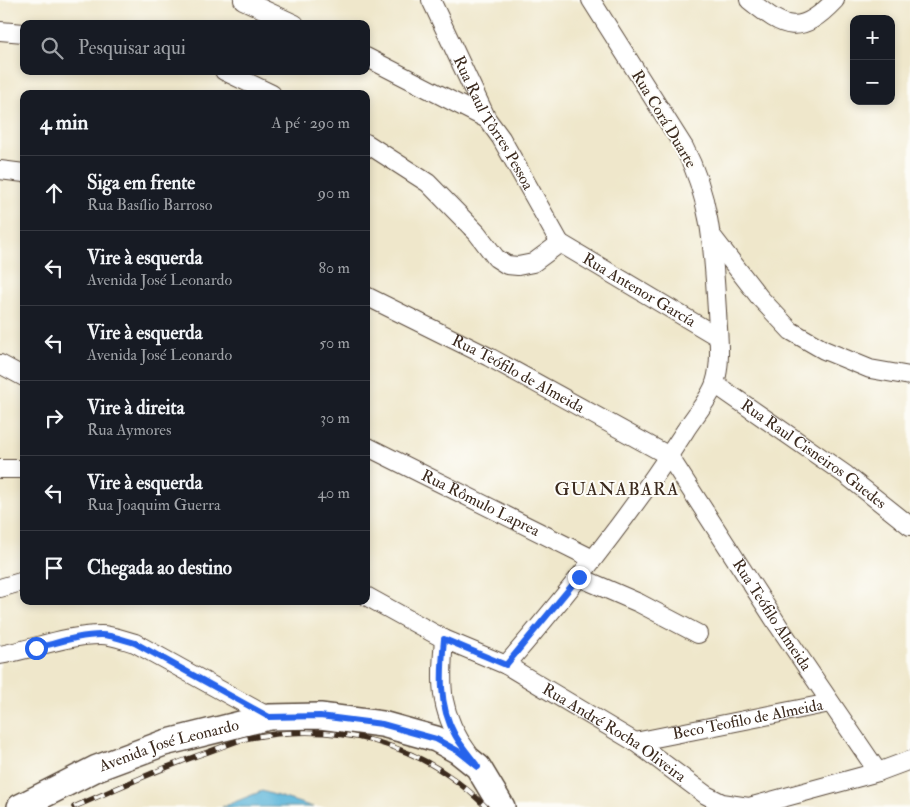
<!DOCTYPE html>
<html lang="pt">
<meta charset="utf-8">
<style>
body{margin:0;font-family:"IM FELL Double Pica",serif;background:#242831;color:#f1f3f6}
.controls{position:absolute;right:15px;top:15px;display:grid;overflow:hidden;border-radius:10px;box-shadow:0 2px 8px #0003}
.controls button{width:45px;height:45px;display:grid;place-items:center;padding:0;border:0;border-bottom:1px solid #363941;background:#171b24;color:#f1f3f6;font:25px sans-serif}
.stop{position:absolute;width:15px;height:15px;margin:-11px;border:4px solid #2563eb;border-radius:50%;background:#fff}
.stop.end{background:#2563eb;border-color:#fff;box-shadow:0 1px 5px #0008}
.list{margin:0;padding:0;list-style:none}
h2{display:flex;justify-content:space-between;align-items:center;height:65px;margin:0;padding:0 20px;font-size:21px}
h2 small{font-size:16px;font-weight:400;color:#9ea1a6}
.list li{display:grid;grid-template-columns:32px 1fr auto;gap:15px;align-items:center;box-sizing:border-box;height:75px;padding:0 20px;border-top:1px solid #363941}
.list b{display:block;font-size:19px;white-space:nowrap}
.list p{margin:0;font-size:16px;white-space:nowrap;color:#9ea1a6}
.list em{font-size:16px;font-style:normal;color:#9ea1a6}
.icon{flex:none;width:28px;height:28px;fill:none;stroke:currentColor;stroke-width:2;stroke-linecap:round;stroke-linejoin:round}
.map{position:relative;flex:none;width:910px;height:807px;overflow:hidden}
.search{position:absolute;background:#171b24;box-shadow:0 2px 8px #0003;left:20px;top:20px;width:350px;height:55px;display:flex;align-items:center;gap:12px;box-sizing:border-box;padding:0 18px;border-radius:10px;color:#9ea1a6;font-size:19px}
.panel{position:absolute;background:#171b24;box-shadow:0 2px 8px #0003;left:20px;top:90px;width:350px;height:515px;border-radius:10px}
.map>svg:first-child{display:block}
</style>
<div class="map">
<svg width="910" height="807" viewBox="0 0 910 807">
<rect width="100%" height="100%" fill="#fdfcf7"/>
<filter id="ink" filterUnits="userSpaceOnUse"><feTurbulence type="fractalNoise" baseFrequency=".02" numOctaves="2"/><feDisplacementMap in="SourceGraphic" scale="10" xChannelSelector="R" yChannelSelector="G"/><feConvolveMatrix kernelMatrix="1 2 1 2 8 2 1 2 1" color-interpolation-filters="sRGB"/></filter>
<filter id="wash" filterUnits="userSpaceOnUse"><feTurbulence type="fractalNoise" baseFrequency=".0096" numOctaves="4" result="noise"/><feDisplacementMap in="SourceGraphic" scale="20" xChannelSelector="R" yChannelSelector="G"/><feGaussianBlur stdDeviation="1.12" result="paint"/><feColorMatrix in="noise" values="0 0 0 0 0 0 0 0 0 0 0 0 0 0 0 0 0 1.4 0 .05"/><feComposite in="paint" operator="in"/></filter>
<g filter="url(#wash)">
<rect width="100%" height="100%" fill="#efe7cb"/>
<path fill="#5bb5d9" stroke="#4b707c" d="M262,791L313,807H222Z"/>
</g>
<g filter="url(#ink)">
<g fill="none" stroke-linecap="round" stroke-linejoin="round">
<g stroke="#564638" stroke-width="20">
<g id="street">
<path d="M243,0L295,24"/>
<path id="s1" d="M431,0L487,119L501,138L560,243"/>
<path d="M749,0C785,29 800,37 835,0"/>
<path d="M0,31L24,33"/>
<path d="M366,57L487,119"/>
<path d="M224,71L272,94"/>
<path d="M366,143L428,183L477,233L496,258L507,265L518,266L533,263L560,243"/>
<path d="M0,170L24,173"/>
<path d="M712,236L760,298L791,331L824,350L870,369L910,376"/>
<path id="s2" d="M560,243L718,337"/>
<path id="s3" d="M366,296L489,357L669,456L778,625L878,772"/>
<path d="M0,364L24,377"/>
<path id="s4" d="M715,384L846,475L910,526"/>
<path id="s5" d="M366,446L593,559"/>
<path d="M0,469H24"/>
<path d="M579,577L639,603L698,634"/>
<path d="M0,588L24,581"/>
<path id="s6" d="M366,596L444,639L506,665L635,742L706,795L722,803L749,807L878,772L910,760"/>
<path d="M444,639C440,686 439,714 469,754"/>
<path d="M0,655C33,649 67,635 101,635C112,635 124,640 135,643L269,717"/>
<path d="M506,665C570,591 632,513 685,431C693,418 711,397 715,383C722,361 718,334 717,311C713,251 712,201 684,147L591,0"/>
<path id="s7" d="M635,742L830,703"/>
</g>
</g>
<g stroke="#564638" stroke-width="28">
<g id="secondary">
<path id="s8" d="M20,807L97,768L164,743L269,717L320,716L382,724L436,739L458,751L478,767L502,807"/>
</g>
</g>
<use href="#street" stroke="#fff" stroke-width="18"/>
<use href="#secondary" stroke="#fff" stroke-width="25"/>
<g stroke="#3b2a1e" stroke-width="5.5">
<path id="rail" d="M74,807C119,788 162,767 208,752C220,748 232,742 244,739C334,720 421,741 486,807"/>
</g>
<use href="#rail" stroke="#fdfcf7" stroke-width="4" stroke-dasharray="11" stroke-linecap="butt"/>
</g>
</g>
<g fill="none" stroke-linecap="round" stroke-linejoin="round" filter="url(#ink)">
<path stroke="#2563eb" stroke-width="6" d="M36,648C57,643 79,635 101,635C112,635 124,640 135,643L269,717L320,716L382,724L436,739L458,751L478,767C471,757 461,746 455,735C438,705 441,671 444,639L506,665L579,577"/>
</g>
<g text-anchor="middle" dominant-baseline="central" stroke-width="4" stroke-linejoin="round" paint-order="stroke">
<g font-size="16" fill="#3b2a1e" stroke="#fdfcf7">
<text transform="translate(664 119) rotate(59)">Rua Corá Duarte</text>
<text stroke="none"><textPath href="#s1" startOffset="138">Rua Raul Tôrres Pessoa</textPath></text>
<text stroke="none"><textPath href="#s2" startOffset="92">Rua Antenor García</textPath></text>
<text stroke="none"><textPath href="#s3" startOffset="171">Rua Teófilo de Almeida</textPath></text>
<text stroke="none"><textPath href="#s4" startOffset="121">Rua Raul Cisneiros Guedes</textPath></text>
<text stroke="none"><textPath href="#s5" startOffset="128">Rua Rômulo Laprea</textPath></text>
<text stroke="none"><textPath href="#s3" startOffset="532">Rua Teófilo Almeida</textPath></text>
<text stroke="none"><textPath href="#s7" startOffset="115">Beco Teofilo de Almeida</textPath></text>
<text stroke="none"><textPath href="#s6" startOffset="284">Rua André Rocha Oliveira</textPath></text>
<text stroke="none"><textPath href="#s8" startOffset="162">Avenida José Leonardo</textPath></text>
</g>
<g font-size="18" letter-spacing="1" fill="#3b2a1e" stroke="#fdfcf7">
<text x="617" y="489">GUANABARA</text>
</g>
</g>
</svg>
<div class="controls">
<button>+</button>
<button>−</button>
</div>
<div class="stop" style="left:36px;top:648px"></div>
<div class="stop end" style="left:579px;top:577px"></div>
<div class="search"><svg class="icon" aria-label="search" viewBox="0 0 24 24"><circle cx="10" cy="10" r="6"/><path d="M15 15l6 6"/></svg>Pesquisar aqui</div>
<section class="panel">
<h2>4 min<small>A pé · 290 m</small></h2>
<ul class="list">
<li><svg class="icon" aria-label="ahead" viewBox="0 0 24 24"><path d="M12 20V5M6 11l6-6 6 6"/></svg><div><b>Siga em frente</b><p>Rua Basílio Barroso</p></div><em>90 m</em></li>
<li><svg class="icon" aria-label="left" viewBox="0 0 24 24"><path d="M17 20v-9H6M10 6l-5 5 5 5"/></svg><div><b>Vire à esquerda</b><p>Avenida José Leonardo</p></div><em>80 m</em></li>
<li><svg class="icon" aria-label="left" viewBox="0 0 24 24"><path d="M17 20v-9H6M10 6l-5 5 5 5"/></svg><div><b>Vire à esquerda</b><p>Avenida José Leonardo</p></div><em>50 m</em></li>
<li><svg class="icon" aria-label="right" viewBox="0 0 24 24"><path d="M7 20v-9h11M14 6l5 5-5 5"/></svg><div><b>Vire à direita</b><p>Rua Aymores</p></div><em>30 m</em></li>
<li><svg class="icon" aria-label="left" viewBox="0 0 24 24"><path d="M17 20v-9H6M10 6l-5 5 5 5"/></svg><div><b>Vire à esquerda</b><p>Rua Joaquim Guerra</p></div><em>40 m</em></li>
<li><svg class="icon" aria-label="arrive" viewBox="0 0 24 24"><path d="M6 21V4h12l-3 4 3 4H6"/></svg><div><b>Chegada ao destino</b></div></li>
</ul>
</section>
</div>
